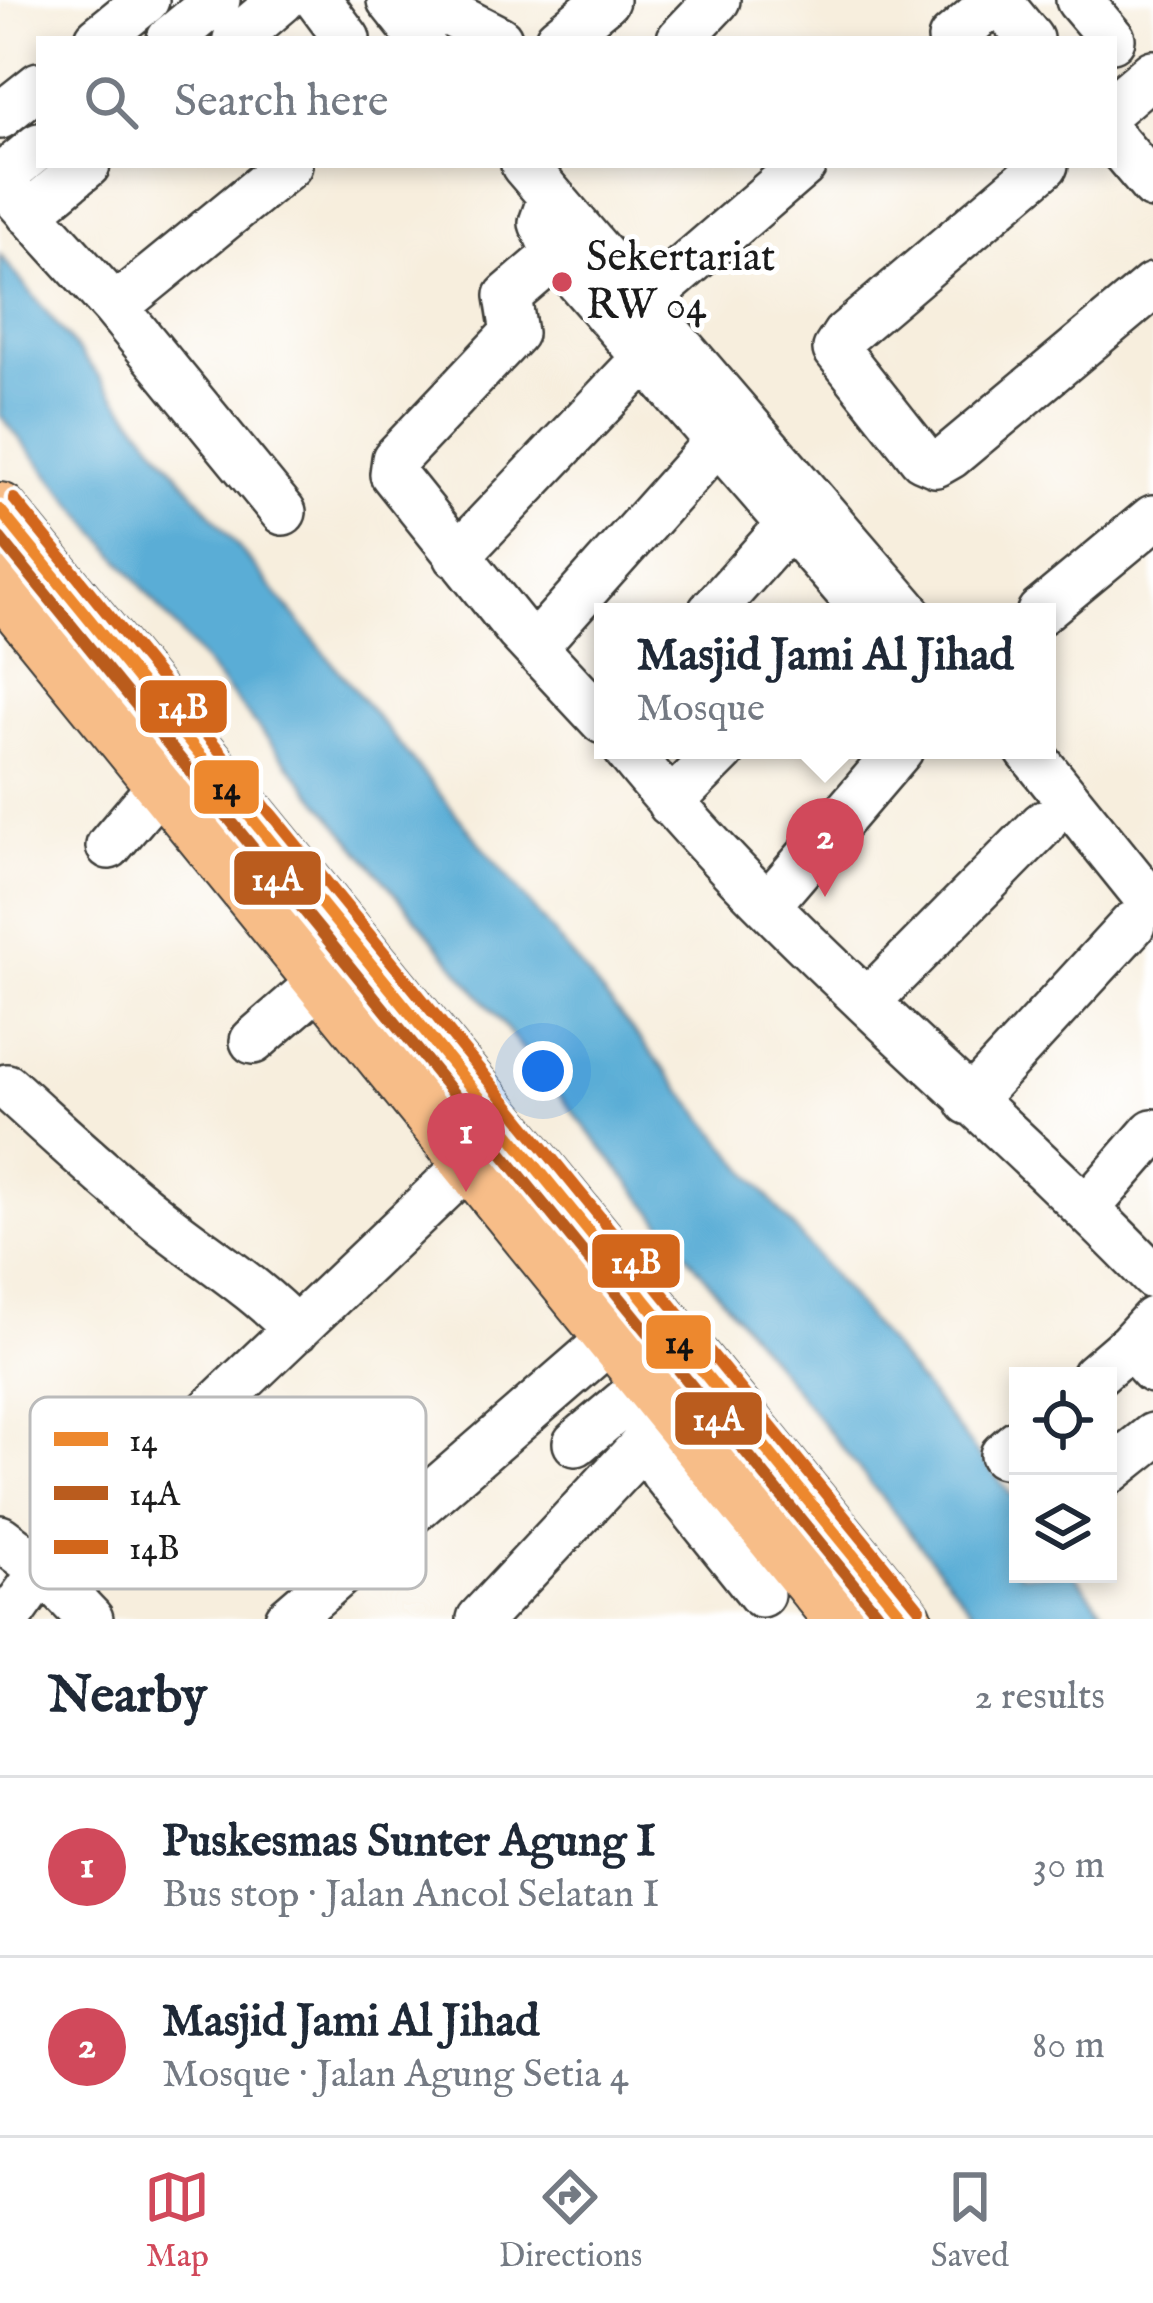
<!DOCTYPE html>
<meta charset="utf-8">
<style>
body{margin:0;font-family:"IM FELL English",serif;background:#f6f6f7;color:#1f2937}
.controls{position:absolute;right:36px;bottom:36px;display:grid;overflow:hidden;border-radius:0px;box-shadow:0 6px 18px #0003}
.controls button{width:108px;height:108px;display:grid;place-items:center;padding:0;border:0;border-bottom:3px solid #e0e1e3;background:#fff;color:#1f2937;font:60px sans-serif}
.you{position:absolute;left:543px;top:1071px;width:42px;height:42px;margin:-30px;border:9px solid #fff;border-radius:50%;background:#1a73e8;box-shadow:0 0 0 18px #1a73e833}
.badge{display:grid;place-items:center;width:78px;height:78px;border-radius:50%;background:#d1495b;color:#fff;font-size:39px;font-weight:700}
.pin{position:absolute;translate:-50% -99px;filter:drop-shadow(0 3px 6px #0008)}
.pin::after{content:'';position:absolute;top:63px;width:42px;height:36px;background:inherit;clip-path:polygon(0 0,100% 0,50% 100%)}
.popup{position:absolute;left:594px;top:603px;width:462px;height:156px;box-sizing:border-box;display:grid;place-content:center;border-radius:0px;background:#fff;filter:drop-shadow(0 3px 9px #0005);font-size:39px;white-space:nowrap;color:#747a83}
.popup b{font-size:45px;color:#1f2937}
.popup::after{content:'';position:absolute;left:50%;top:100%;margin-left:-24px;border:24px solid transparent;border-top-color:#fff}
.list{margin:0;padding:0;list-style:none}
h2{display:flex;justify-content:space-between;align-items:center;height:156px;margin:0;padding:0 48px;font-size:51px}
h2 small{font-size:39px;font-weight:400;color:#747a83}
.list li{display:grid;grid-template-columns:78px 1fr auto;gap:36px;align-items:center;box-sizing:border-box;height:180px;padding:0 48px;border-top:3px solid #e0e1e3}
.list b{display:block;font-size:45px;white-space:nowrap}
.list p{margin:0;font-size:39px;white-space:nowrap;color:#747a83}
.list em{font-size:39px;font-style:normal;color:#747a83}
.icon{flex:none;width:66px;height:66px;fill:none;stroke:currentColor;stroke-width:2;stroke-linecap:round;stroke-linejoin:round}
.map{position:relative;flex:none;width:1153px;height:1619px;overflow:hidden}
.search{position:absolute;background:#fff;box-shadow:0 6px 18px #0003;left:36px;right:36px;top:36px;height:132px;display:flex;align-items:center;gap:30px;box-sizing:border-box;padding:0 42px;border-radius:0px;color:#747a83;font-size:45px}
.sheet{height:516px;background:#fff}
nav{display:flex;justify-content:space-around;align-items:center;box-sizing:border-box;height:168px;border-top:3px solid #e0e1e3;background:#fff;font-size:33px;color:#747a83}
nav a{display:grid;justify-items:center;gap:6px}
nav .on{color:#d1495b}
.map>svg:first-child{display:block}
</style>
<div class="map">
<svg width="1153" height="1619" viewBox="0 0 1153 1619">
<rect width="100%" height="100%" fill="#fff"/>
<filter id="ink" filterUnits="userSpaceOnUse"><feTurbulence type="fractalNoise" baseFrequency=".00833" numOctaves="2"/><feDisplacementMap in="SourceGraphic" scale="24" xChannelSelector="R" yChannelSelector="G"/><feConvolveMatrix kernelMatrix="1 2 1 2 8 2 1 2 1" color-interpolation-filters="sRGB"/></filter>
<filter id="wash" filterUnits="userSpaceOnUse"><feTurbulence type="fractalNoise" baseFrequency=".004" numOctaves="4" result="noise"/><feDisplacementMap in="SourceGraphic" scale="48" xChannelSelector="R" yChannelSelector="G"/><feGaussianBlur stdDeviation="2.7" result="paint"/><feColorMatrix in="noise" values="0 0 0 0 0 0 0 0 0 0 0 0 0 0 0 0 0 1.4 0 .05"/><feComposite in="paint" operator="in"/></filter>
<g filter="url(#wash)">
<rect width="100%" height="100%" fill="#f7eedd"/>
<path fill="#5aadd6" stroke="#3b6479" stroke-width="3" d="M0,255L1018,1503V1574H1074L1109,1619H979L489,1007L0,415Z"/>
</g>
<g filter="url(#ink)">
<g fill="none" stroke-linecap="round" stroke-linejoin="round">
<g stroke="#3d3c39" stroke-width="50">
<path id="minor" d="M318,0L347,39
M390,0L421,39
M423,0L499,39
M998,0L1030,39
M1079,0L1112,39
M98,39L146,0
M170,39L217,0
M236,39L282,0
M558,39L606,0
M680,39L717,0
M951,39L996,0
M1114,106L1153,73
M0,116L39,85
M1114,140L1153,186
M524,165L908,612
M1045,165L845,335L836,349L922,458L936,464L950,456L1153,286
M0,178L39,146
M0,180L115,307L283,512
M551,197L542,223L556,255L508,296L514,333L395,459L393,474L519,631L603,721
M29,213L87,165
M556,255L866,612
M641,305L803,165
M115,307L289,165
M457,556L645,358
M711,612L792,522
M1040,612L1153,518
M534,647L716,443
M627,750C783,943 981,1098 1153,1276
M1028,750L1153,905
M670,803L723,750
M109,846L161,785
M770,902L900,750
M867,1002L1043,824
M253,1041L321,982
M7,1087C55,1130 102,1175 153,1215C201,1254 254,1285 296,1330
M969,1102L1132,925
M1087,1208L1153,1132
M1153,1320L1130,1345L1153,1370
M1094,1376L1130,1345
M576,1443L649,1382
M1003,1455L1018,1442
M663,1472L761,1594
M1108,1472L1153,1436
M0,1538L43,1570L90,1619
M8,1619L43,1570L469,1164
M288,1619L613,1337
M480,1619L673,1413"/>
</g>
<g stroke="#3d3c39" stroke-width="58">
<path id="major" d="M0,510L905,1619
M0,585L841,1619"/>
</g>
<use href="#minor" stroke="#fff" stroke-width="45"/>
<use href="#major" stroke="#f7bd88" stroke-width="54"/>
<g stroke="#fff" stroke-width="21">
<path id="bus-1" d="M0,510L905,1619"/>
</g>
<g stroke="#fff" stroke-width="21">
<path id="bus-2" d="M0,538L882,1619"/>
</g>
<g stroke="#fff" stroke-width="21">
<path id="bus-3" d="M14,499L919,1608"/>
</g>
<use href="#bus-1" stroke="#ed882e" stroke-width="12"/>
<use href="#bus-2" stroke="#ba5c1e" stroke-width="12"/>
<use href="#bus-3" stroke="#d2661b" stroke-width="12"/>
</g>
</g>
<circle fill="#d1495b" stroke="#fff" stroke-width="4.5" cx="562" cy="282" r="12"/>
<g text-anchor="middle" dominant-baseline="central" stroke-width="10" stroke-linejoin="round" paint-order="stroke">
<g font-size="42" fill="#1c1c1c" stroke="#fff" text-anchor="start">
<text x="586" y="258">Sekertariat<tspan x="586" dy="48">RW 04</tspan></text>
</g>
</g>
<rect x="30" y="1397" width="396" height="192" rx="18" fill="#fff" stroke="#bbb" stroke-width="3"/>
<rect x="54" y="1432" width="54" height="14" fill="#ed882e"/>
<rect x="54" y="1486" width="54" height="14" fill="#ba5c1e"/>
<rect x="54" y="1540" width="54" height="14" fill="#d2661b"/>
<g font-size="33" fill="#1c1c1c">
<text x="129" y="1451">14</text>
<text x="129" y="1505">14A</text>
<text x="129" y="1559">14B</text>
</g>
<g stroke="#fff" stroke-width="4.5">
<rect x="138" y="678" width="91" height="57" rx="12" fill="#d2661b"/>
<rect x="192" y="758" width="69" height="58" rx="12" fill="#ed882e"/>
<rect x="232" y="849" width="91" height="58" rx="12" fill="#ba5c1e"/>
<rect x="590" y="1232" width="92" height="58" rx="12" fill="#d2661b"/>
<rect x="644" y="1313" width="69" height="58" rx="12" fill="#ed882e"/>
<rect x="673" y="1390" width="91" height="57" rx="12" fill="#ba5c1e"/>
</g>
<g font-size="33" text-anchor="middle" font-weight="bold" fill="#fff">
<text x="183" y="718">14B</text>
<text x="277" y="890">14A</text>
<text x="636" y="1273">14B</text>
<text x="718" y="1430">14A</text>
</g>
<g font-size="33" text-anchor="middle" font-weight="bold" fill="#111">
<text x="226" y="799">14</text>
<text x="679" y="1353">14</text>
</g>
</svg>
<div class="controls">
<button><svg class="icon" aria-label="locate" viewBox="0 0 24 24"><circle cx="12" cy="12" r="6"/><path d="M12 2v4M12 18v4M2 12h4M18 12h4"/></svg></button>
<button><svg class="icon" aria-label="layers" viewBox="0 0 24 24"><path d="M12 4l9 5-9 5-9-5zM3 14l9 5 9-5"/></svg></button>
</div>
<div class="you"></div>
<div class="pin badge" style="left:466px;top:1192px">1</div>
<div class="pin badge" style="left:825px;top:897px">2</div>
<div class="popup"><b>Masjid Jami Al Jihad</b>Mosque</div>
<div class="search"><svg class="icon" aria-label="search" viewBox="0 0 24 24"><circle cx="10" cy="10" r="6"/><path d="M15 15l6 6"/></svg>Search here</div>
</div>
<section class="sheet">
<h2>Nearby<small>2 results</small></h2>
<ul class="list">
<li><span class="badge">1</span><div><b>Puskesmas Sunter Agung I</b><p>Bus stop · Jalan Ancol Selatan I</p></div><em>30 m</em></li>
<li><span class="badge">2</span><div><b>Masjid Jami Al Jihad</b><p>Mosque · Jalan Agung Setia 4</p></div><em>80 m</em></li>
</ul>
</section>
<nav>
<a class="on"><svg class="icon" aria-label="map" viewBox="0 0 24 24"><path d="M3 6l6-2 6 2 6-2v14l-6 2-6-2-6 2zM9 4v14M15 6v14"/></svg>Map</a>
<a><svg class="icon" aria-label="directions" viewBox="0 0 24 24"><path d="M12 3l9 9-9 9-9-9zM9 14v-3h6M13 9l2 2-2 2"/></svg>Directions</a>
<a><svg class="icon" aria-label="saved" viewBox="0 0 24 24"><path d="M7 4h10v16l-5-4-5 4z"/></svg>Saved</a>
</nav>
